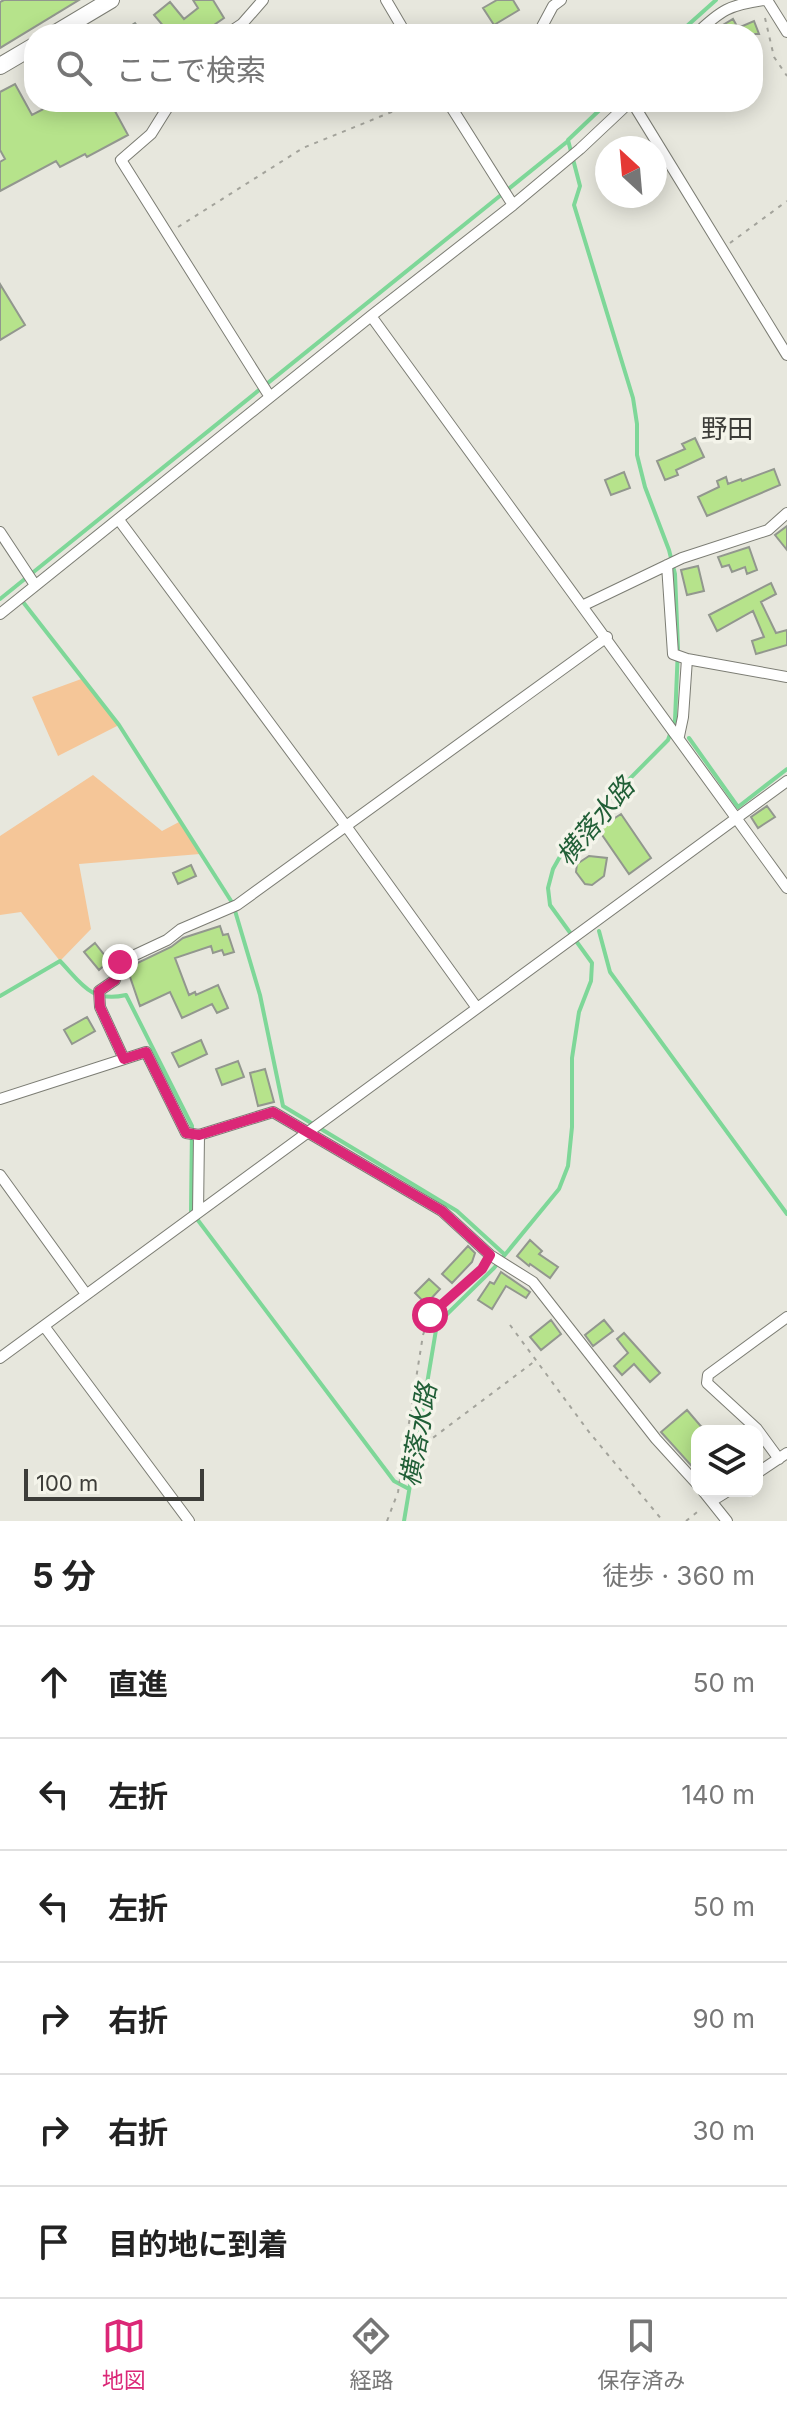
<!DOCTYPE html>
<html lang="ja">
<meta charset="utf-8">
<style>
body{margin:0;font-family:Inter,"Noto Sans JP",sans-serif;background:#f6f6f6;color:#222}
.controls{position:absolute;right:24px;bottom:24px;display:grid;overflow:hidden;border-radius:16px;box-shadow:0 4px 20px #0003}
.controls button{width:72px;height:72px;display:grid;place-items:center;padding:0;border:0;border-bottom:2px solid #e0e0e0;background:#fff;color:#222;font:40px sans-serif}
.compass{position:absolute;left:595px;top:136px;width:72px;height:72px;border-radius:50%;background:#fff;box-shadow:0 4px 20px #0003;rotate:334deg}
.scale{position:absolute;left:24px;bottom:20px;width:180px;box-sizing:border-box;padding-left:8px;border:4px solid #3d3d39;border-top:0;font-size:22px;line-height:28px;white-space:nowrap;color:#3d3d39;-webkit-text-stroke:6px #f4f4ea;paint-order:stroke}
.stop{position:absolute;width:24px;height:24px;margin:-18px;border:6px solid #db2777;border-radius:50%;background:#fff}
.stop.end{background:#db2777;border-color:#fff;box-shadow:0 2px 8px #0008}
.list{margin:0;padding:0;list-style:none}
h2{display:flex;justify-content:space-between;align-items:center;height:104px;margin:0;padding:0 32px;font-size:34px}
h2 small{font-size:26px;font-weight:400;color:#767676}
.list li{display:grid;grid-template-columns:52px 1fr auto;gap:24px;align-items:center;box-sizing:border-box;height:112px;padding:0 32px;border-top:2px solid #e0e0e0}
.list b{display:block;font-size:30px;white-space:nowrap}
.list em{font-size:26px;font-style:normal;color:#767676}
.icon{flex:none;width:44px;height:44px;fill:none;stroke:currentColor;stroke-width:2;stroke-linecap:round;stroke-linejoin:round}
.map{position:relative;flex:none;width:787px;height:1521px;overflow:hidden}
.search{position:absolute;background:#fff;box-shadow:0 4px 20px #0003;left:24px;right:24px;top:24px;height:88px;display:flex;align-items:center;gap:20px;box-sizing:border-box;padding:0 28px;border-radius:32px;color:#767676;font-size:30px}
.sheet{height:776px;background:#fff}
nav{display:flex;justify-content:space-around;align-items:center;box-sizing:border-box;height:112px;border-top:2px solid #e0e0e0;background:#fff;font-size:22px;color:#767676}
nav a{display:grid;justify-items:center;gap:4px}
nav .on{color:#db2777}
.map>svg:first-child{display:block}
</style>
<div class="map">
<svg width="787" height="1521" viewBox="0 0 787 1521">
<rect width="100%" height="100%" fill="#e7e7dd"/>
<path fill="#f5c698" d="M84,678L119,725L58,756L32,697Z
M93,775L162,831L179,822L200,854L79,864L91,929L60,961L21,912L0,915V836Z"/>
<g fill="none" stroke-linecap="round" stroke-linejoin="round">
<path stroke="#7ed798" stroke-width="4" d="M678,34L716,0
M0,599L568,141
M23,602L119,725L233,904L260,995L283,1106L457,1211L503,1253
M689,738L738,807L787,769
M599,931L610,972L787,1214
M0,996L60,961C82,984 91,1003 126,995L192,1126L191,1211L394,1481L409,1489
M404,1521L437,1324L494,1268L559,1189L568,1166L572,1127V1058L579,1012L591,981L592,963L550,905L548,888L553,869L562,853L590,819L668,740L675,720L678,648L675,574L669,550L645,487L637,455V424L633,398L574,205L580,186L568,140L608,102"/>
</g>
<path fill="#b6e38b" stroke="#92978e" stroke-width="2" d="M4,0H79L0,48V2Z
M193,0H213L224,18L201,34H170L154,15L170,2L184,19L198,8Z
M497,0H513L519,10L494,25L483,8Z
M733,19L738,28L754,21L759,34H708Z
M135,23L143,34H118Z
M15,84L32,115L57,102H76L80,110L95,102H110L128,135L87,157L85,154L60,167L56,161L0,191V162L5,159L0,150V92Z
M0,284L25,325L0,340Z
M695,438L704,457L676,470L678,475L665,480L657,461L685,449L682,444Z
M774,469L780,485L707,516L698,497L719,487L717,481L726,477L728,484L741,479L742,481Z
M624,472L630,488L611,495L605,480Z
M787,526V550L775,535Z
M749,547L757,570L747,574L745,567L732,572L729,565L722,567L718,557Z
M698,566L704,591L687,595L681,570Z
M771,583L776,594L761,602L776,633L787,630V645L756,654L752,641L764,637L753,611L717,631L709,615Z
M767,806L775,817L758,828L751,817Z
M621,814L651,858L629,874L598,829Z
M589,856L607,858L604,876L592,885L585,884L576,872L577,864Z
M191,865L196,876L178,884L173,873Z
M220,926L223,935L228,934L234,952L224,955L222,950L213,953L211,946L175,958L189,995L195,992L196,995L218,985L228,1008L217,1013L212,1004L182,1018L170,992L140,1006L127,968L171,947L183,938Z
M95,943L109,961L99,970L84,952Z
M87,1017L95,1031L72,1044L64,1030Z
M201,1040L207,1054L179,1067L172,1053Z
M238,1061L244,1077L222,1085L216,1069Z
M265,1069L274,1102L258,1106L250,1073Z
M530,1240L542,1251L539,1254L558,1267L550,1278L530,1264L529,1266L517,1256Z
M468,1246L475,1253L472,1262L452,1283L442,1274Z
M501,1272L530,1292L526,1298L506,1286L492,1309L478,1300L490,1282L494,1284Z
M429,1279L440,1289L426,1304L415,1293Z
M551,1320L561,1334L541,1350L530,1337Z
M604,1320L613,1331L593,1346L585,1335Z
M624,1333L660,1373L650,1382L634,1364L622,1375L614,1366L628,1353L617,1339Z
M687,1410L705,1431H697V1472L661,1432Z"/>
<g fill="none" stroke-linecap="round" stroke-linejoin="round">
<g stroke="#7c7d74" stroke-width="12">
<path id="minor" d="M386,0L406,34
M767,0L787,32
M227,34L242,24L263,0
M538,34L553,6L561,0
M696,34C721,10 729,5 764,0
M171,102L151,134L121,160L270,397
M448,102L513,205
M632,102L787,355
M371,316L787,888
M119,520L346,826L477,1008
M0,532L35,585
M667,565L673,654L687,659L787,677
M584,605L682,558L768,530L787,513
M0,614L371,316L513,205L580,149L630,102
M679,736L683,717L687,659
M124,1059L100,1007L99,991L115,980L120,962L167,940L181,929L237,905L607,637
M0,1099L146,1052L186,1133L199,1135L273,1112L442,1211L490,1255L533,1282L656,1439L697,1484
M0,1175L86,1294
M198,1213L199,1135
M44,1326L189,1521
M0,1358L787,781
M779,1459L757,1429L707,1383L708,1375L787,1317
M757,1473L787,1453
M703,1491L727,1521
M712,1501L728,1491"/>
</g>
<g stroke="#7c7d74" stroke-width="18">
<path id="primary" d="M54,34L111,0
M0,66L34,46"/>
</g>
<path stroke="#a3a39b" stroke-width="2" stroke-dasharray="4 6" stroke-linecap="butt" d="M765,18L774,57L787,76
M178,227L303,148L416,102
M730,243L787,201
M510,1325L589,1432L663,1521
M405,1443H426L535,1361
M387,1521L398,1492L423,1335L430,1315L485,1263
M686,1521L701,1509"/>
<use href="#minor" stroke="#fff" stroke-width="10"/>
<use href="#primary" stroke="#fff" stroke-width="16"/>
</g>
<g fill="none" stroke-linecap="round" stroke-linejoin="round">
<path stroke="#db2777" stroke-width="10" d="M120,962L115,980L99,991L100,1007L124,1059L146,1052L186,1133L199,1135L273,1112L442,1211L490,1255L482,1269L430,1315"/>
</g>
<g text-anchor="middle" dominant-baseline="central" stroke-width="7" stroke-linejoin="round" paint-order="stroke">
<g font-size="26" fill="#3d3d39" stroke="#f4f4ea">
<text x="727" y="428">野田</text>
</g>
<g font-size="26" font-style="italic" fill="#205e36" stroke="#f4f4ea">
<text transform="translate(595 821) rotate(-50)">横落水路</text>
<text transform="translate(418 1435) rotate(-80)">横落水路</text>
</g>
</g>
</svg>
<div class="controls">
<button><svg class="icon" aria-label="layers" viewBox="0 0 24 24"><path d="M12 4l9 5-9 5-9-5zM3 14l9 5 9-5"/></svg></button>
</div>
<svg class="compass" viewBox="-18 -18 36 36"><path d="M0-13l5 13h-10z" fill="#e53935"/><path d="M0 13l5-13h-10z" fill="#767676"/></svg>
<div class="scale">100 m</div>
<div class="stop" style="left:430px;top:1315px"></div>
<div class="stop end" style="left:120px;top:962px"></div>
<div class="search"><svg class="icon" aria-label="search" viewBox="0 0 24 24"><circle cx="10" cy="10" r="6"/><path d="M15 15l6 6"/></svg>ここで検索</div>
</div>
<section class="sheet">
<h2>5 分<small>徒歩 · 360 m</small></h2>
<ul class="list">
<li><svg class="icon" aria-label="ahead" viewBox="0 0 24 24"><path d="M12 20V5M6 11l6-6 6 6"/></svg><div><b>直進</b></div><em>50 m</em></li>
<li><svg class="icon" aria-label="left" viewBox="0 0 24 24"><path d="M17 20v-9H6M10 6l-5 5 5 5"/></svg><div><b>左折</b></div><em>140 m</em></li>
<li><svg class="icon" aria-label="left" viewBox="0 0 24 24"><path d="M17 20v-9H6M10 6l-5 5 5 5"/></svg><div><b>左折</b></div><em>50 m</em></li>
<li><svg class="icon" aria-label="right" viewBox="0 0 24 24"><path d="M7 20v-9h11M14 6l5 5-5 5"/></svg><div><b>右折</b></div><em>90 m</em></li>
<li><svg class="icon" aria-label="right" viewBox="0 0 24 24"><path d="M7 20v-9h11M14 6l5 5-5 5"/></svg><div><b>右折</b></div><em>30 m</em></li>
<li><svg class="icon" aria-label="arrive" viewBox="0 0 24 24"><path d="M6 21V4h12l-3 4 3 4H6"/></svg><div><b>目的地に到着</b></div></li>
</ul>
</section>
<nav>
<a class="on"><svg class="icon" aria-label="map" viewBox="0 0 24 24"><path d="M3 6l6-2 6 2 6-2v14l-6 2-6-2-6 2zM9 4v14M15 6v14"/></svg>地図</a>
<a><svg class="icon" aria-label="directions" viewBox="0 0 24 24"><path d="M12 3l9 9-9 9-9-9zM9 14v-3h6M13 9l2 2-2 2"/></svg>経路</a>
<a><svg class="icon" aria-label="saved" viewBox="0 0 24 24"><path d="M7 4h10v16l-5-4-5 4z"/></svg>保存済み</a>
</nav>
